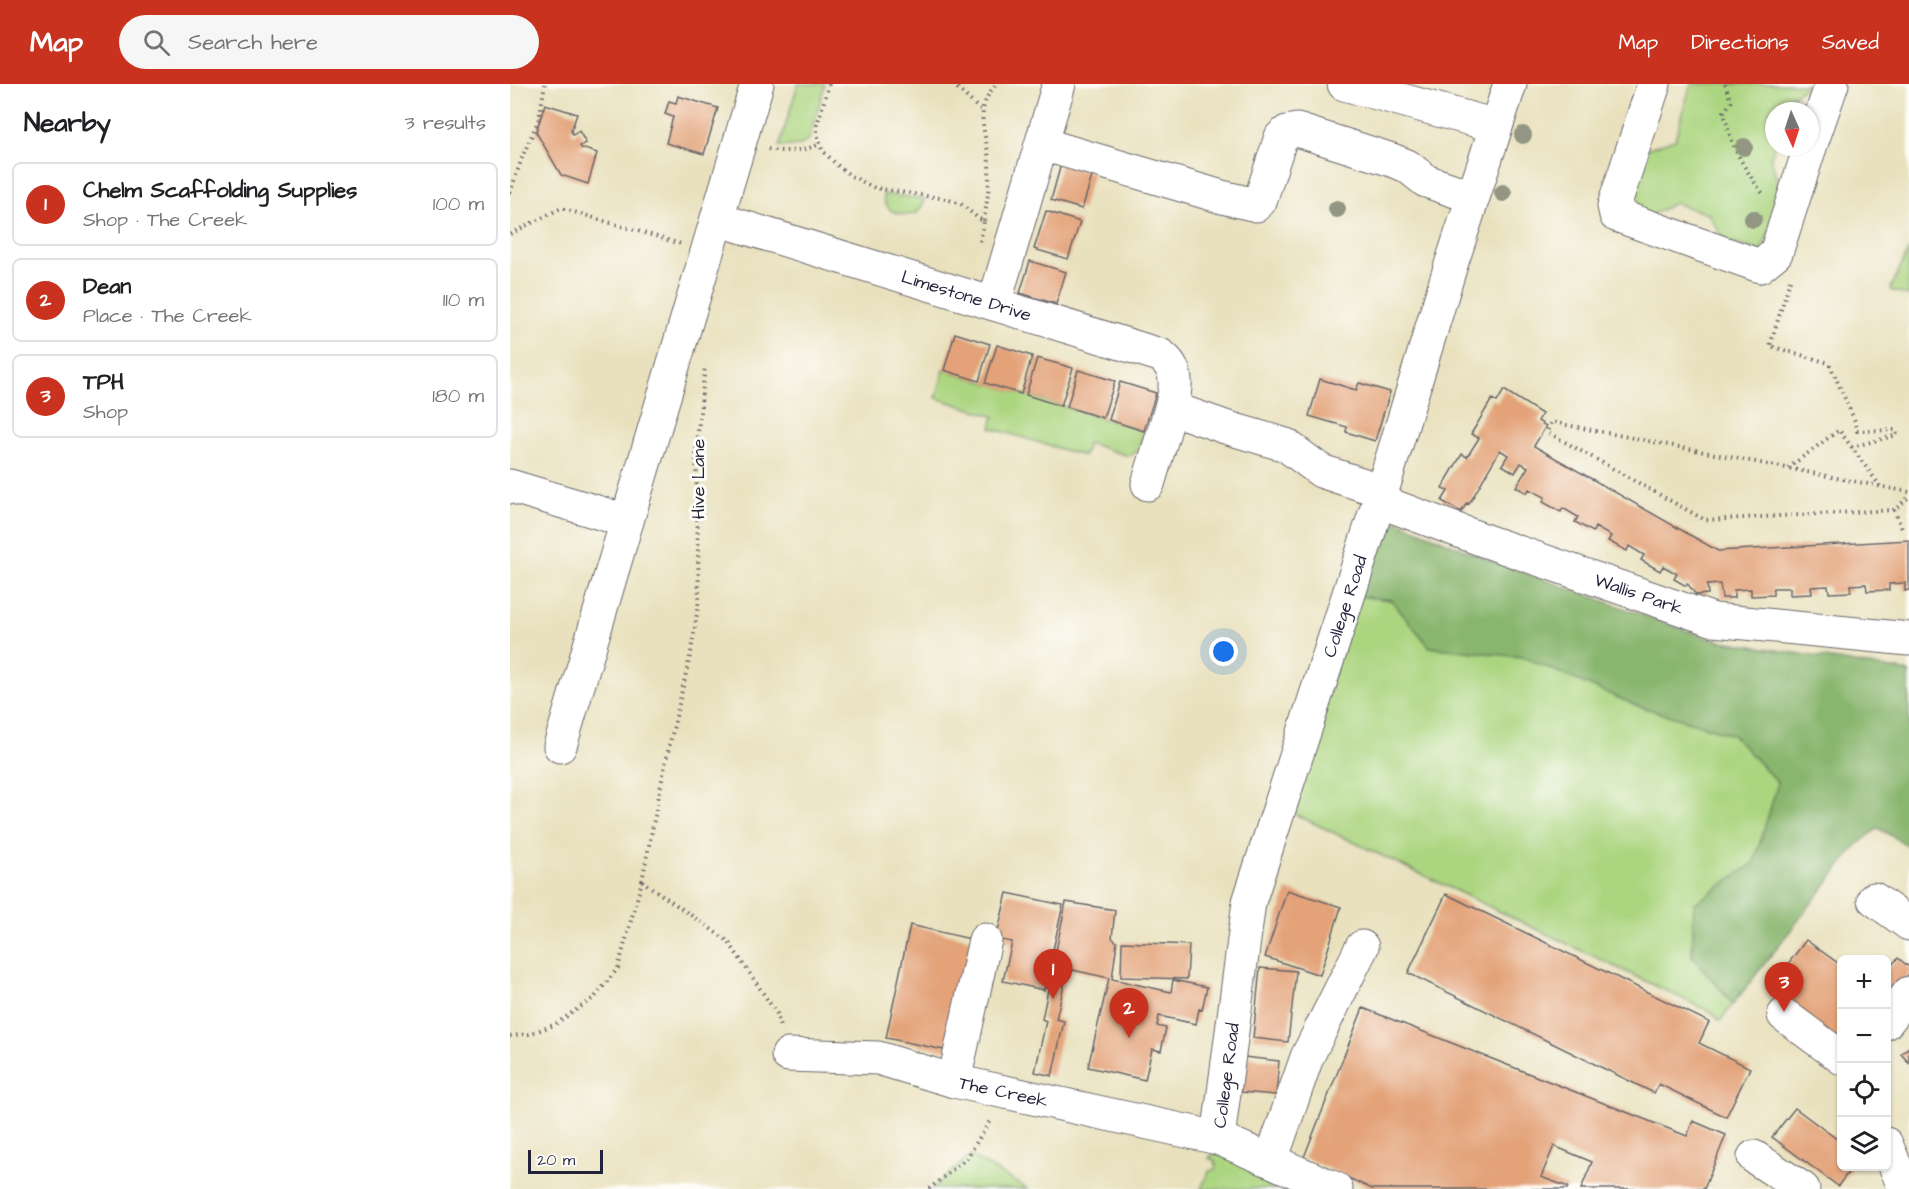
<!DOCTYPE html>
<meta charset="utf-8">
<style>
body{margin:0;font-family:"Architects Daughter",sans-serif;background:#f6f6f6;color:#202124}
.controls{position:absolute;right:18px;bottom:18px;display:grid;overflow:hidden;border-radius:9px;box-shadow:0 2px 4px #0004}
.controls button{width:54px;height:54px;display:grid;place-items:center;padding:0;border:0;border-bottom:2px solid #e0e0e0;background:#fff;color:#202124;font:30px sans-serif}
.compass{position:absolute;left:1255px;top:18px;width:54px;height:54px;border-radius:50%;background:#fff;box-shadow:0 2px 4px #0004;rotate:177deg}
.scale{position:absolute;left:18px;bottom:15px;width:75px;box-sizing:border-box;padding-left:6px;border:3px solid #22223b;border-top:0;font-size:16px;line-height:21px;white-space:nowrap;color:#22223b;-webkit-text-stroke:4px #fdfcf7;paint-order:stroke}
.you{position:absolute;left:714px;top:568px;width:21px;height:21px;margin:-15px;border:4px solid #fff;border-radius:50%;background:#1a73e8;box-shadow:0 0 0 9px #1a73e833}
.badge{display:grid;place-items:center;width:39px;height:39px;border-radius:50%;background:#c8321e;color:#fff;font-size:20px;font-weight:700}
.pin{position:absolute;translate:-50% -50px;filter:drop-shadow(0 2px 3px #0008)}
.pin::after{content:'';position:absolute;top:32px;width:21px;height:18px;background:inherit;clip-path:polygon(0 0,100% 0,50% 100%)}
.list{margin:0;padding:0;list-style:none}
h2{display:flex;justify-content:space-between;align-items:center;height:78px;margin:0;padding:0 24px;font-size:26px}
h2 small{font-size:20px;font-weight:400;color:#757577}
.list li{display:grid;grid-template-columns:39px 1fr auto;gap:18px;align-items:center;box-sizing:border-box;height:84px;margin:0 12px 12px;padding:0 12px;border:2px solid #e0e0e0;border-radius:9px}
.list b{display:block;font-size:22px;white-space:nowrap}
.list p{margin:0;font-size:20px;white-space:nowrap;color:#757577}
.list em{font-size:20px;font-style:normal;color:#757577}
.icon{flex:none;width:33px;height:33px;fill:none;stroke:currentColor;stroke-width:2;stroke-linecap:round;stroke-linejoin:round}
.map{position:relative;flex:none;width:1399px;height:1105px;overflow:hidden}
header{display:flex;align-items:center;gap:36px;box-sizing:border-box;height:84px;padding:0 30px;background:#c8321e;color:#fff}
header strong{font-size:28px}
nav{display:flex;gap:33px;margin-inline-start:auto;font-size:21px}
.search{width:420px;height:54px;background:#f6f6f6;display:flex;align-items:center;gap:15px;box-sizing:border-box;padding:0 21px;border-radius:33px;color:#757577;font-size:22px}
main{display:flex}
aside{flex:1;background:#fff}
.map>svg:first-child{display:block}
</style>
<header>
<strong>Map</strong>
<div class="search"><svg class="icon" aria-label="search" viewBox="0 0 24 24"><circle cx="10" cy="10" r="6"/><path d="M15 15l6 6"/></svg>Search here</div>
<nav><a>Map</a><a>Directions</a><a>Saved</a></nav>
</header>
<main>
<aside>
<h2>Nearby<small>3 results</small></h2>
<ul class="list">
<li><span class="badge">1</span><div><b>Chelm Scaffolding Supplies</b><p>Shop · The Creek</p></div><em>100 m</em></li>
<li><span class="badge">2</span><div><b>Dean</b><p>Place · The Creek</p></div><em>110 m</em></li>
<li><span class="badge">3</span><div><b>TPH</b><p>Shop</p></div><em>180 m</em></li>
</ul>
</aside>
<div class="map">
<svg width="1399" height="1105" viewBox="0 0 1399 1105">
<rect width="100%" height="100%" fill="#fdfcf7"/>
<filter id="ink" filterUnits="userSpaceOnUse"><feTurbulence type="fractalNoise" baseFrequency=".0167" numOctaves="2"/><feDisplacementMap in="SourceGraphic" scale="12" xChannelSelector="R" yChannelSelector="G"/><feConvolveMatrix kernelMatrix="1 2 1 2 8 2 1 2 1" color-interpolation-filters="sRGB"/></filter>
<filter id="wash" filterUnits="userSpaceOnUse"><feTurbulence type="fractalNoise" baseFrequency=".008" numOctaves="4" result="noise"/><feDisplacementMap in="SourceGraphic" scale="24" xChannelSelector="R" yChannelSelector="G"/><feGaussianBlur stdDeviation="1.35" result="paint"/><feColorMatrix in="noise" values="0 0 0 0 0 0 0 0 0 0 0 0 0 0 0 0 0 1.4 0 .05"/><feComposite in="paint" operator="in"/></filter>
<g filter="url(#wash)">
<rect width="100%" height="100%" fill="#e9e1be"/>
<path fill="#acd580" stroke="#677c5e" stroke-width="1.5" d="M288,0H315L299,55L291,61L269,63Z
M1181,0H1300L1280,13L1275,27H1264V63L1261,74L1272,115L1251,167L1215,157L1198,130L1165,119L1131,136L1114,113L1133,66L1165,55Z
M373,110L416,115L407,129C391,134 374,128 373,110Z
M1399,165V212L1380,206Z
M434,286L634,347L627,367L622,371H615L578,359L574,372L481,344L484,332L426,314Z
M849,512L881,516L920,563L1013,573L1125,621L1223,651L1268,699L1244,779L1184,820L1182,872L1223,920L1210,937L1201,928L778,727Z
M704,1069L767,1094L766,1105H691L699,1087L706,1085L705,1077L699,1074Z
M461,1071L464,1074L518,1105H422Z"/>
<path fill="#89b66e" stroke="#566c54" stroke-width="1.5" d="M875,432L976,475L1200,555L1399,588V762L1368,744L1347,761L1223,920L1182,872L1184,820L1244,779L1268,699L1223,651L1125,621L1013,573L920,563L881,516L849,512Z"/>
<g id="blocks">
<path fill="#e3a278" d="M168,12L208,24L194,70L156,59L163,33L155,30L159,17L166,19Z
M35,20L67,30L61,47L63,51L69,47L76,59L70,62L71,64L87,69L78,100L51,91L26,48Z
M551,80L583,89L572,125L541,116Z
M536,127L570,138L558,175L524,165Z
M520,177L556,188L546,220L510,209Z
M445,249L480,260L469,297L434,286Z
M487,261L522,272L511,310L475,299Z
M527,274L563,284L551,322L516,311Z
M568,286L605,297L593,334L557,323Z
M810,295L846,306L849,299L880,308L865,357L836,348L837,343L799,332Z
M610,298L646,309L634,347L599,336Z
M994,306L1032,330L1028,337L1036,342L1024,362L1208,467L1399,456V506L1395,507V499L1379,500V506L1357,507L1356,500L1340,501L1341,508L1319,509L1318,502L1301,503L1302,510L1280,511V504H1263V511L1241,512V505L1224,506V514H1212L1210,500L1197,501L1198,510L1186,511L1177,499L1176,502L1164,495L1167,490L1153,482L1150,487L1131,476L1134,471L1119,462L1117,467L1098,457L1101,452L1085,443L1083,448L1065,438L1068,433L1053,424L1051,428L1033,418L1035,413L1019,405L1017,409L1006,403L1018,383L1011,379L1005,389L992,381L998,371L990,366L959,420L957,419L951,428L932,417L938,407L932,404L952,370L957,373L969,354L961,350L982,315L987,318Z
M777,806L831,823L810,891L755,873Z
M497,809L553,821L534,906L493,897L502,858L486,855Z
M936,810L1199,938L1189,959L1240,984L1216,1033L1149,1000L1144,1009L898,889Z
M556,818L605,826L602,854L607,858L602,895L661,908L663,896L697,903L692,926L689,925L686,940L649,932L647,942L656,944L651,967L642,965L635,996L578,983L599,894L558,885L546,935L554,937L542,992L525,988L536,937L532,935Z
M400,841L465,856L439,967L376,954Z
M1296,856L1332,882V954L1329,958L1259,905Z
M612,858L679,861L677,895L611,893Z
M1388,874L1399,883V890L1376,919V887Z
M750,884L786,887L778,958L743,954Z
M853,924L1177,1052L1183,1037L1216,1051L1194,1105H1071L1082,1078L1044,1062L1031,1093L1058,1103L1057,1105H862L794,1073Z
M1399,963V979L1391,970Z
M734,973L769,977L766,1011L731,1008Z
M1285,1024L1332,1059V1082H1343L1328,1102L1262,1053Z"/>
</g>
</g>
<g filter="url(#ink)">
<use href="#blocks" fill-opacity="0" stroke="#686569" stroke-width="1.5"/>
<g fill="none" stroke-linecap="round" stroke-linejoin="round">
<g stroke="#686569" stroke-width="35">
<g id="minor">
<path d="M834,0L986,42"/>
<path d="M1144,0L1104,122L1106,131L1250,182L1266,169L1300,63"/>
<path d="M532,60L712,113L746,121L750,117L771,53L777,48L787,46L882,76L897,82L916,97L963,113"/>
<path d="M1300,63L1322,0"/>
<path id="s1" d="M207,135L650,271C669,284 667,303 661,324"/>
<path d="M484,220L549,0"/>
<path d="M638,400L661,324L715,343L776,361L811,387L872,407"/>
<path d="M0,402L117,437"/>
<path id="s2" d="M869,417L976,457L1204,536L1399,555"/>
<path d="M50,662L247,0"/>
<path d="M1364,815L1399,840"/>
<path d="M1274,931L1332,974"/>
<path d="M1376,939L1399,909"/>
<path id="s3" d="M278,971L368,974L444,997L708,1054L826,1105"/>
<path d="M444,997L475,856"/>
<path id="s4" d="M708,1054L739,818L869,417L940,184L1000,0"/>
<path d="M1376,1060L1395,1105"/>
<path d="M1244,1073L1293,1105"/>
<path d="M758,1075L767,1059L797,973L852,863"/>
</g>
</g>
<path stroke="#686569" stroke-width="4" stroke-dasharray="1.5 4.5" stroke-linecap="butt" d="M319,0L307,41V50L312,66L327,81L341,92L365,104L436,115L451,120L469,135L474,137L470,158
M443,0L467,23L473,26
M1215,0L1221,18L1214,28C1220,61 1234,85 1254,111
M258,65C275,69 294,67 310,60
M0,109L13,71L29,35L35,0
M474,137C477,118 480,99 479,80C478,50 461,26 487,0
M0,150L51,124L171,160
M1280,196L1260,262L1319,279L1345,337L1347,347L1386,346L1387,351L1342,363
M1278,384L1329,346L1370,402
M1399,408L1041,338L1037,348L1195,436L1384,426L1399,413
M1384,426L1392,445
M132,797L156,676L181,568L189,516L186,367L195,282
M0,952L19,950L44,941L85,913L108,884L132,797L218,857L267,930L270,944
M419,1105L457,1074L481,1035"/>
<use href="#minor" stroke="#fff" stroke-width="33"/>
</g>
<g fill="#929682">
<circle cx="1013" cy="51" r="9"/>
<circle cx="1234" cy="63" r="9"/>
<circle cx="993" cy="109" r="9"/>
<circle cx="827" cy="125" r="9"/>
<circle cx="1243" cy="135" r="9"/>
</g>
</g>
<g text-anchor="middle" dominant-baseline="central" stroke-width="6" stroke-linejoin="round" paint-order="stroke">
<g font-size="18" fill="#22223b" stroke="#fdfcf7">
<text stroke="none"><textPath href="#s1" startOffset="261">Limestone Drive</textPath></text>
<text transform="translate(188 395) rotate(-90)">Hive Lane</text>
<text stroke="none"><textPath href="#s2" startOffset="276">Wallis Park</textPath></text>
<text stroke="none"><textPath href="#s4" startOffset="549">College Road</textPath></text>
<text stroke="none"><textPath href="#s4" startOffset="63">College Road</textPath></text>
<text stroke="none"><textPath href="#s3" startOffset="220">The Creek</textPath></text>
</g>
</g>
</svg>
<div class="controls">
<button>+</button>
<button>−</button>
<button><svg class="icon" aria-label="locate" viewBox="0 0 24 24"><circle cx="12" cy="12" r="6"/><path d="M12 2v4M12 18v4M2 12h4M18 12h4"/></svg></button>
<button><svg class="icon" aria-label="layers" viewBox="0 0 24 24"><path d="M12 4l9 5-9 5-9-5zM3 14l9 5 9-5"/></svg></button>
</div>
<svg class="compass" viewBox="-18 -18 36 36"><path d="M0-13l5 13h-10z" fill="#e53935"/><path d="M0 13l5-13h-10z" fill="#757577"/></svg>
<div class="scale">20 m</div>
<div class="you"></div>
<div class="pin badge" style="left:543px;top:915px">1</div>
<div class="pin badge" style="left:619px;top:954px">2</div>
<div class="pin badge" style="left:1274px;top:928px">3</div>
</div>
</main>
